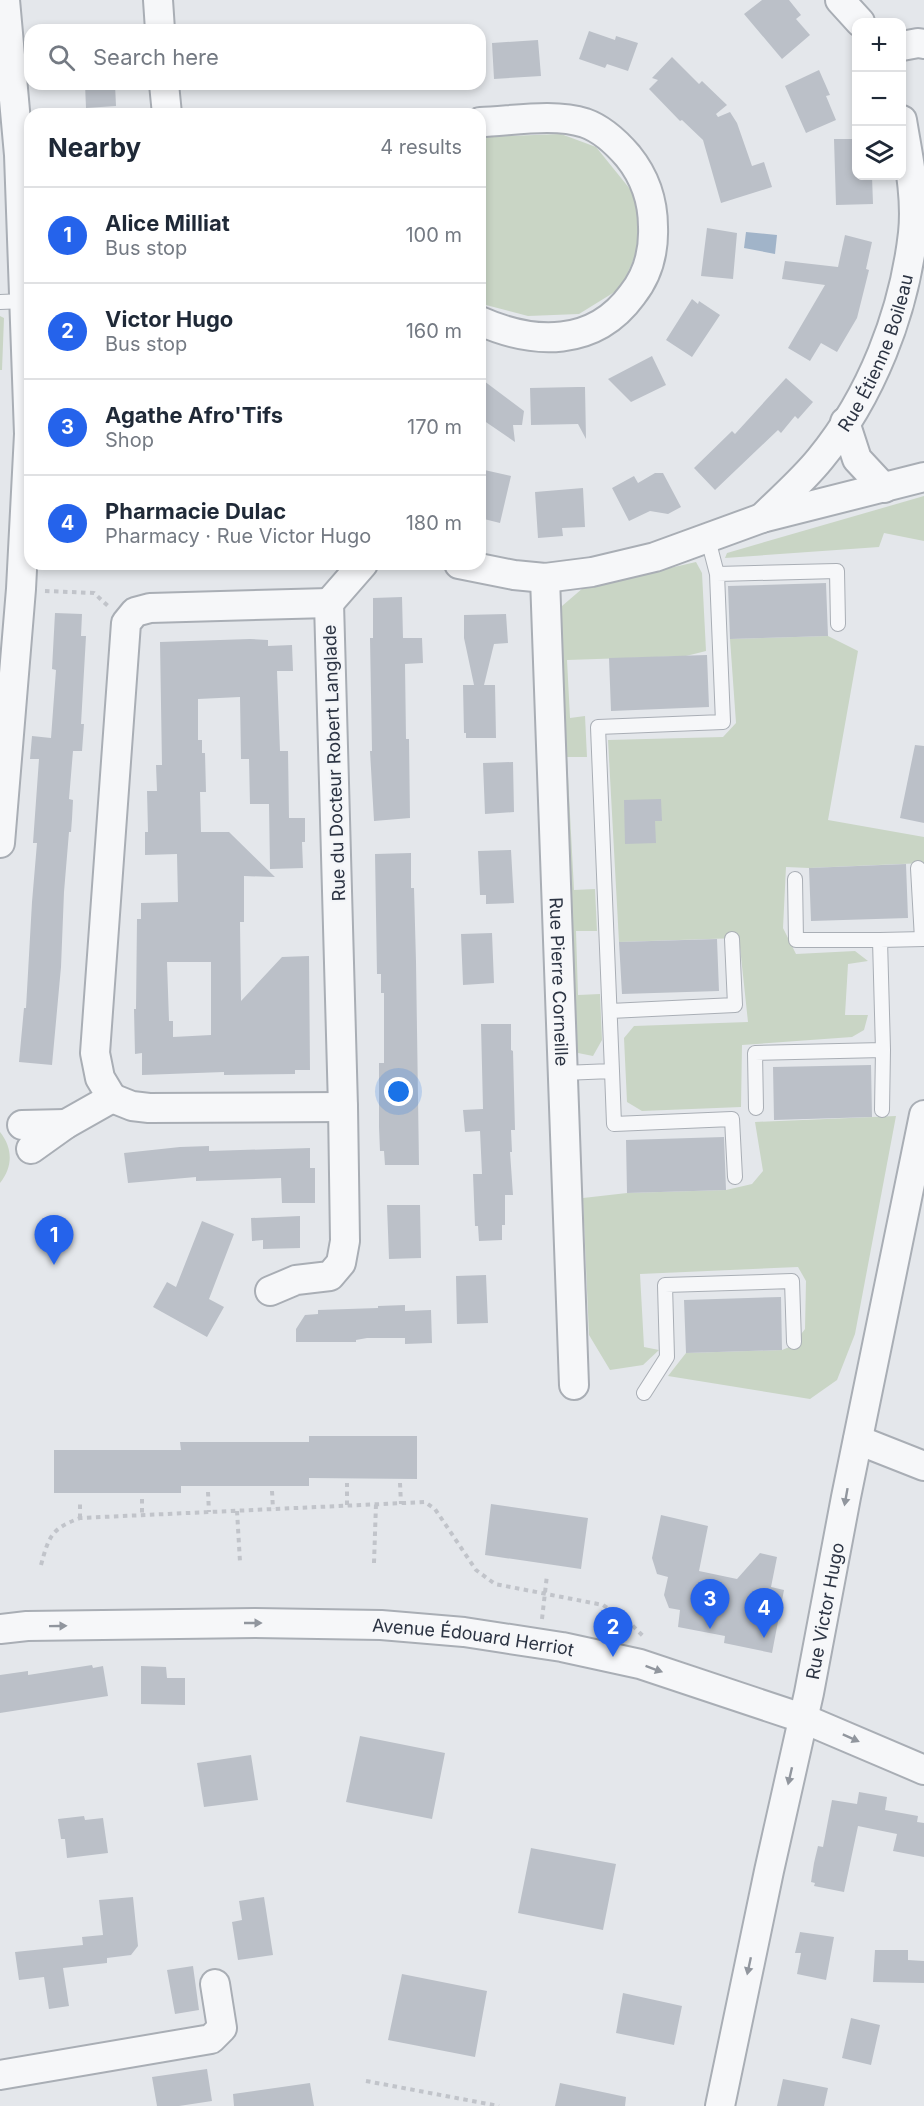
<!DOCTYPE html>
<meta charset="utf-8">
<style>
body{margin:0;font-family:Inter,sans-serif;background:#f2f2f3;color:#1f2937}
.controls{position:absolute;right:18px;top:18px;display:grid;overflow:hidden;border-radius:12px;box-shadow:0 3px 9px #0003}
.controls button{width:54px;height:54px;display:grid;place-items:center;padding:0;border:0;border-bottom:2px solid #e0e1e3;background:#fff;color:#1f2937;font:30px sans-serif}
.you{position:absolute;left:399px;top:1092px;width:21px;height:21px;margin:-15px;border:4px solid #fff;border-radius:50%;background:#1a73e8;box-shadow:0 0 0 9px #1a73e833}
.badge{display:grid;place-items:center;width:39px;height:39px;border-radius:50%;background:#2563eb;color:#fff;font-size:20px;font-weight:700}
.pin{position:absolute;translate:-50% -50px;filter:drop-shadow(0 2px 3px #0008)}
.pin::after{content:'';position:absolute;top:32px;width:21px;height:18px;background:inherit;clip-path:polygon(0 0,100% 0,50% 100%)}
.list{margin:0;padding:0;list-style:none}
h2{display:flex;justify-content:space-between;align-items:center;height:78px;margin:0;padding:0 24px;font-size:26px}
h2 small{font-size:20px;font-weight:400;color:#747a83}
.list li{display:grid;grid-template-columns:39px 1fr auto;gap:18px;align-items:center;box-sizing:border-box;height:96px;padding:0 24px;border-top:2px solid #e0e1e3}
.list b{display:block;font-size:22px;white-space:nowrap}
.list p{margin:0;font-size:20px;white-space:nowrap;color:#747a83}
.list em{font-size:20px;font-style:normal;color:#747a83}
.icon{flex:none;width:33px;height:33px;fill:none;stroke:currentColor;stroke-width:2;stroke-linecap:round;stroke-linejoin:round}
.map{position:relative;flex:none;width:924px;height:2106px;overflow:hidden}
.search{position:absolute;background:#fff;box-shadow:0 3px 9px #0003;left:24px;top:24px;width:462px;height:66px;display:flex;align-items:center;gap:15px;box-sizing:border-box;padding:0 21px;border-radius:18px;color:#747a83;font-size:22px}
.panel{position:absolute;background:#fff;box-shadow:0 3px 9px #0003;left:24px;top:108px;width:462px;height:462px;border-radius:18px}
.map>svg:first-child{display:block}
</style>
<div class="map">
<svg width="924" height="2106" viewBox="0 0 924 2106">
<rect width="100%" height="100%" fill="#e4e7eb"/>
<path fill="#c9d5c5" d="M561,134L596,147L634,194L642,240L621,288L579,314L528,316L486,305L480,296V137Z
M0,316L4,318L2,370H0Z
M924,496V541L884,533L879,547L725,558L727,553Z
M696,562L702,573L706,651L686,656L567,660L570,718L585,716L587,757H567L574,890L595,889L597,931H576L578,995L600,994L602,1040L593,1056L573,1052L558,630L562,606L583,588Z
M828,636L858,651L828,820L924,837V863L809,868L786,867L783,928L796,954L855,951L868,961L848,964L845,1015H868L864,1030L852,1037L742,1045L741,1107L642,1111L627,1102L624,1038L634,1026L748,1022L739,938L619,942L608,740L723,737L736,723L730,639Z
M896,1116L855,1334L837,1380L810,1399L668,1376L686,1353L782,1350L792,1346L805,1329L806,1281L798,1267L640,1274L644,1347L659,1350L643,1365L610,1370L589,1335L583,1198L627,1193L726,1190L752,1184L763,1171L755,1122Z
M0,1132C13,1148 13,1167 0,1183Z"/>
<path fill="#a1b4c9" d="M746,232L777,235L775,254L744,248Z"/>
<path fill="#bbc0c8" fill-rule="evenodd" d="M762,0H789L801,15L796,19L810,35L782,59L744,14Z
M589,31L615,40L616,36L638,43L628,71L607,64L605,68L579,59Z
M538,40L541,76L494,79L492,43Z
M672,57L699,84L702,81L727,105L716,114L718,117L730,112L737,123L752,166L764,162L772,187L721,203L703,140L682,120L680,121L649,89L658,80L652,78Z
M819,70L830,95L826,96L836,120L806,133L785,86Z
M85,84H115L116,106L86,108Z
M834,139H856V176H872L873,204L836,205Z
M707,228L737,233L733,279L701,276Z
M845,235L872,242L866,269L869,270L857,318L837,352L821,343L810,361L788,348L825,285L782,279L785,261L838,267Z
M692,299L698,304L699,301L720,315L692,357L666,340Z
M652,356L666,385L631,402L608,379Z
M480,378L524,411L522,425H513L515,442L480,418Z
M786,378L813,402L798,419L795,416L781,433L778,430L715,490L694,468L732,431L735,434Z
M578,387H585L586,439L578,424L531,425L530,388Z
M480,469L511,476L500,523L480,518Z
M655,473H663L681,507L668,514L650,511L629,521L612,488L634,476L638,483Z
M583,488L585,527L562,528L563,536L538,538L535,492Z
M826,583L828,636L730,639L728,586Z
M402,597L403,638H422L423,663L405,664L406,739H409L410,818L374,821L370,751H372L370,638H373V598Z
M55,613L82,614L81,636H86L81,724H84L82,751H73L69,799L73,800L72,819L71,832H69L64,892L61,967L52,1065L19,1062L24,1008H26L32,902L37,843H33L39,759H30L32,736L51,738L56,670L52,669Z
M506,614L508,643L494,644L484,685H495L496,738H466V733H464L463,685H474L464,638V615Z
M250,639L268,640V646L292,645L293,671H277L280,751H288L289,818H305V842H302L303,868L270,869L269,804H250L249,759H241L240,697L198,699V740H202V753H205L206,792H200L201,832H229L275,877L244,876V922H240L241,1001L282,957L309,956L310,1070H295V1074L224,1075V1072L142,1075V1053L135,1054L134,1009H136L137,919H141V903L178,902L177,854L145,855V832H148L147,791H157L156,765H162L160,642ZM167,962H211V1035L173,1037V1021H169Z
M707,655L709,707L611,711L609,658Z
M915,745L924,746V823L900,818Z
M513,762L514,812L485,814L483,763Z
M661,799L662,821H655L656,843L625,844L624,800Z
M511,850L514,903L486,904V895H480L478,851Z
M411,853V888H414L416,962L419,1165H385L384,1151H380L379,1127V1063H384V993H381V974H377L375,854Z
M906,864L908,918L811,921L809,868Z
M492,933L494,983L463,985L461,934Z
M717,939L719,991L622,994L619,942Z
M481,1024H511V1050L513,1051L515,1130H511L512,1152H510L513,1195H505V1225H502V1240L479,1241L478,1226H475L473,1174H482L480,1131L465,1132L463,1110L483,1109Z
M871,1065L872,1117L774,1120L773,1067Z
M724,1137L726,1190L627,1193L626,1140Z
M209,1146V1151L310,1148V1168H315V1203H282L281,1178L196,1181V1177L128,1183L124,1153L180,1147Z
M387,1205H420L421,1258L389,1259Z
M300,1216V1248L263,1249V1240L252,1241L251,1218Z
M202,1221L234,1234L209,1299L224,1307L207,1337L153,1307L167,1282L176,1287Z
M486,1275L488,1323L457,1324L456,1276Z
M781,1297L782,1350L686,1353L684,1300Z
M405,1305V1311L431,1310L432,1343L405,1344V1338H367L356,1340V1342H296V1329L305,1315L318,1314V1310L378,1308V1306Z
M309,1436H417V1479L309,1478V1486H181V1493H54V1450H181L180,1442H309Z
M491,1504L588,1518L581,1569L485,1555Z
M661,1515L708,1526L699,1571L737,1579L760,1553L777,1557L771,1587L784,1590L772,1653L724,1643L725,1636L678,1627L680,1610L669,1608L664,1595L668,1577L657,1574L652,1558Z
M92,1665L93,1668L103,1666L108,1696L0,1713V1675L28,1671V1675Z
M141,1666L166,1667L167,1678H185V1705L141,1704Z
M360,1736L445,1753L432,1819L346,1802Z
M251,1755L258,1800L204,1807L197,1763Z
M859,1792L887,1797L885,1810L918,1816L917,1822L924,1823V1857L893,1851L897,1834L858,1826L844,1892L814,1886L815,1883L811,1882L814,1863L818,1846L823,1847L832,1800L857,1804Z
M84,1816L85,1820L103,1818L108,1853L67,1858L65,1839H61L58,1819Z
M531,1848L616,1864L603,1930L518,1913Z
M133,1897L138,1946L131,1955L107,1958V1963L63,1968L69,2006L49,2009L44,1977L19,1980L15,1952L83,1945L82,1937L103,1935L99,1900Z
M264,1897L273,1955L238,1960L232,1922L242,1920L239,1901Z
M800,1932L834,1937L826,1980L797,1974L801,1953H795Z
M875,1950H908V1960L924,1961V1983L873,1982Z
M193,1966L199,2010L175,2014L167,1970Z
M402,1974L487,1991L475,2057L388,2040Z
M623,1993L682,2006L674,2045L616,2033Z
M851,2018L880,2025L871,2065L842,2058Z
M207,2069L212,2101L179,2106H157L152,2077Z
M783,2079L828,2088L824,2106H777Z
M310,2083L314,2106H234L233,2094Z
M560,2083L626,2097L625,2106H555Z"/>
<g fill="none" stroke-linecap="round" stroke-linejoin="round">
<g stroke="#a9aeb5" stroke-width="16">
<path id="lane" d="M0,302L25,301
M717,574L837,571L838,624
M918,868L922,939
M795,879L796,940H880
M610,1011L735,1005L732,939
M612,1071L614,1124L732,1119L735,1177
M563,1073L612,1071L598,727L723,722L717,574L708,539
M756,1108L755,1053L883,1050L880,940L924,939
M882,1110L883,1050
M644,1393L667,1357L665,1285L792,1281L794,1342"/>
</g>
<g stroke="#a9aeb5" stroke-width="32">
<g id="street">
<path d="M158,0L160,30"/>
<path d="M840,0L860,22"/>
<path d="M902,46L918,43L924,44"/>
<path d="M164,84L167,114"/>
<path d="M480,122C512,121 554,113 585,123C602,129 616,142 628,156C645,177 653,200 653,227C654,253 648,275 632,295C594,347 534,345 480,321"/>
<path d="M845,422L857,459L884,488"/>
<path id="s1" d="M762,518C781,499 803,480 820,459C871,397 904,313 913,233C917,195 908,157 902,120"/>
<path d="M459,564L514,575L545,578L592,572L655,557L762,518L924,477"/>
<path id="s2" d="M545,578L574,1385"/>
<path d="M329,603L363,564"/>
<path d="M0,843L21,589L29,434L19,155L5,0"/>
<path d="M112,1098L132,1106L149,1108L343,1107"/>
<path d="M22,1125L66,1124"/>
<path d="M31,1149L66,1124L112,1098L100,1078L95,1053L126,623L135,612L150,608L329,603"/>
<path d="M270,1291L296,1280L330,1276L341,1263L345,1241L343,1107L329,603"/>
<path d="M858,1440L924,1466"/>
<path id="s3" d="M0,1629L27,1626L255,1623L381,1625L464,1632L503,1638L562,1647L640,1664L802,1718L924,1770"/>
<path d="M0,2075L211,2039L222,2028L215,1984"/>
<path id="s4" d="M720,2106L769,1871L809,1693L846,1497L924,1115"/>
</g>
</g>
<path stroke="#c1c4ca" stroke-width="4" stroke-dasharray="4.5 4.5" stroke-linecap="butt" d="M45,591L94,593L108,606
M400,1483L401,1504
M272,1491L273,1509
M208,1492L209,1512
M142,1499V1515
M347,1505V1483
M237,1511L240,1562
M80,1518V1501
M374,1563L376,1504
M41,1565C49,1536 51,1529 80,1518L425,1502L435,1509L476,1570L495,1584L603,1605L631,1624L644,1637
M542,1619L547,1575
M366,2081L499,2106"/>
<use href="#lane" stroke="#f6f7f9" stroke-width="14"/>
<use href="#street" stroke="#f6f7f9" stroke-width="28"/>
</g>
<defs><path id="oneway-solid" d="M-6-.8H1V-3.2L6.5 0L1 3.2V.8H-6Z" transform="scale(1.5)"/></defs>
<g fill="#91969e">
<use href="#oneway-solid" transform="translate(846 1497) rotate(100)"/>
<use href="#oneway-solid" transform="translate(253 1623)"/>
<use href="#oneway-solid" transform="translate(58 1626) rotate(-1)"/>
<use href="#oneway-solid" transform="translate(654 1669) rotate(20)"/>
<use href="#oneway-solid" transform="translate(851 1738) rotate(24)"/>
<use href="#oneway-solid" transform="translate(790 1776) rotate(103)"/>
<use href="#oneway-solid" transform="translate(749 1966) rotate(102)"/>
</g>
<g text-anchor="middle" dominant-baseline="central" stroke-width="4.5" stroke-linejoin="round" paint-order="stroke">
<g font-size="18" fill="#2c3443" stroke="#f3f5f8">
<text stroke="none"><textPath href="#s1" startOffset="204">Rue Étienne Boileau</textPath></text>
<text transform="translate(334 763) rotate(-92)">Rue du Docteur Robert Langlade</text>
<text stroke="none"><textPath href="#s2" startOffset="404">Rue Pierre Corneille</textPath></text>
<text stroke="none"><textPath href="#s4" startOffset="506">Rue Victor Hugo</textPath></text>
<text stroke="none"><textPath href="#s3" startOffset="474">Avenue Édouard Herriot</textPath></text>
</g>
</g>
</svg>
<div class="controls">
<button>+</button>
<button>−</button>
<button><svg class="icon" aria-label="layers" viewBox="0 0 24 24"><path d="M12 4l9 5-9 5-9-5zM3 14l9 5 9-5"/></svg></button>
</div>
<div class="you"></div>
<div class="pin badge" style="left:54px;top:1265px">1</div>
<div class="pin badge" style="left:613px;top:1657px">2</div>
<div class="pin badge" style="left:710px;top:1629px">3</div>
<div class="pin badge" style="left:764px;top:1638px">4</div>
<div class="search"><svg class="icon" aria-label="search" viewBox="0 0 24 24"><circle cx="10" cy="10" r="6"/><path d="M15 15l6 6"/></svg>Search here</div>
<section class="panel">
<h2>Nearby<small>4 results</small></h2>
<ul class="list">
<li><span class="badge">1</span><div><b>Alice Milliat</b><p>Bus stop</p></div><em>100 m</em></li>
<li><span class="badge">2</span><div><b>Victor Hugo</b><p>Bus stop</p></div><em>160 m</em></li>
<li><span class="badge">3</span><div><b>Agathe Afro'Tifs</b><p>Shop</p></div><em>170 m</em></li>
<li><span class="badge">4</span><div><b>Pharmacie Dulac</b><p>Pharmacy · Rue Victor Hugo</p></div><em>180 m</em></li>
</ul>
</section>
</div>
